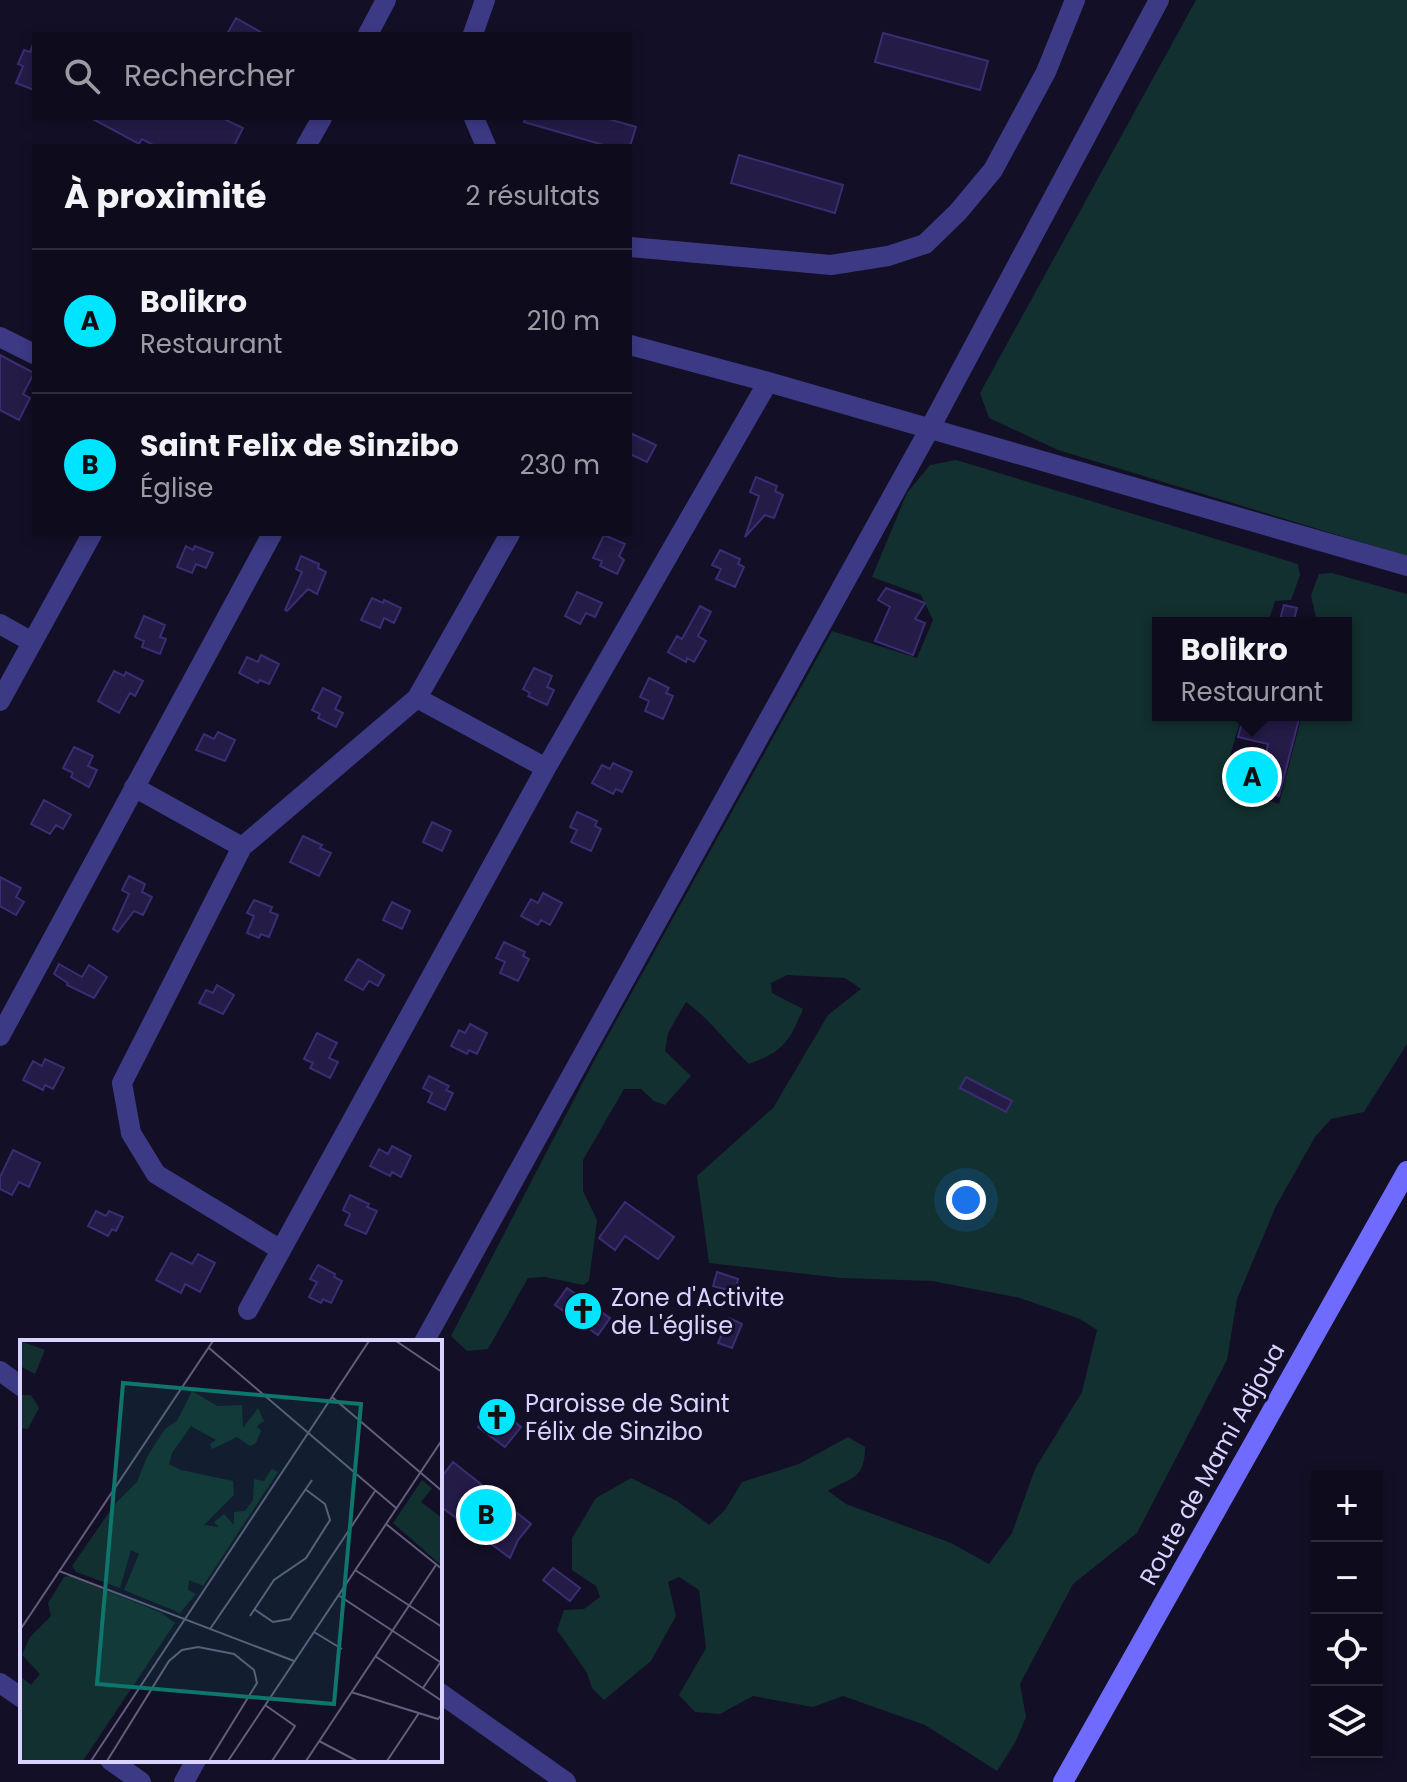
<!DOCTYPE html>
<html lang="fr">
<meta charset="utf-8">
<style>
body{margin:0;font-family:Poppins,sans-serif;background:#1c1929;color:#f1f3f6}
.controls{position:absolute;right:24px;bottom:24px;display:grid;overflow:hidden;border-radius:0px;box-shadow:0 4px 12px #0003}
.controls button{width:72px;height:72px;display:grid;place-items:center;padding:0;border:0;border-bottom:2px solid #2e2b3b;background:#0e0b1c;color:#f1f3f6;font:40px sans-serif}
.you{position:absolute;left:966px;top:1200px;width:28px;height:28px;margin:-20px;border:6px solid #fff;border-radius:50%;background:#1a73e8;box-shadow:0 0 0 12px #1a73e833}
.badge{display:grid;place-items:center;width:52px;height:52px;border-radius:50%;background:#00e5ff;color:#111;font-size:26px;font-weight:700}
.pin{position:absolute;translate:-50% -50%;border:4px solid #fff;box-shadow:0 2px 8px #0006}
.popup{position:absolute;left:1152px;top:617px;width:200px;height:104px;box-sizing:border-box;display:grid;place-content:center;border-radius:0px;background:#0e0b1c;filter:drop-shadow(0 2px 6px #0005);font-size:26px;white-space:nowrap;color:#9b9ba3}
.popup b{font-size:30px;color:#f1f3f6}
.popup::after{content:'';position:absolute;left:50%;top:100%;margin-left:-16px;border:16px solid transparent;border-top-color:#0e0b1c}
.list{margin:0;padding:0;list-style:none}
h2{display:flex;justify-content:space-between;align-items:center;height:104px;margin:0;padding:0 32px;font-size:34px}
h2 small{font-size:26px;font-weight:400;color:#9b9ba3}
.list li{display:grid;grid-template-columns:52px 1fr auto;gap:24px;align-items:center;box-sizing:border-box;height:144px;padding:0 32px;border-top:2px solid #2e2b3b}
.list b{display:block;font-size:30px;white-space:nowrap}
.list p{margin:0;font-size:26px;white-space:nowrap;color:#9b9ba3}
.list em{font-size:26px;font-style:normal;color:#9b9ba3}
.icon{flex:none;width:44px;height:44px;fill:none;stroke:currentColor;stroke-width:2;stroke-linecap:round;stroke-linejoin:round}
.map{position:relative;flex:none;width:1407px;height:1782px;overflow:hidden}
.search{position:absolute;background:#0e0b1c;box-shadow:0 4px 12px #0003;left:32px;top:32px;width:600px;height:88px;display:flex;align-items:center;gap:20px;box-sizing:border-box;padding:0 28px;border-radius:0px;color:#9b9ba3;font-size:30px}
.panel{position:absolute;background:#0e0b1c;box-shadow:0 4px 12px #0003;left:32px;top:144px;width:600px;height:392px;border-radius:0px}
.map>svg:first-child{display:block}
</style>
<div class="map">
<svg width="1407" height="1782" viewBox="0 0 1407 1782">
<rect width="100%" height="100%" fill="#130f26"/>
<path fill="#12302f" d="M1196,0H1407V556L1058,450L989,418L980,393Z
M956,460L1298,564L1300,575L1291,600L1275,601L1268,623H1158V715H1242L1222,783L1279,804L1302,715H1346V623H1317L1311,595L1319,574L1332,573L1407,594V1044L1364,1112L1331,1119L1315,1137L1276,1206L1237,1299L1227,1360L1137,1533L1073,1584L1020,1684L1026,1717L1015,1743L997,1771L925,1725L843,1696L813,1707L753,1696L720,1714L695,1712L679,1695L706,1648L699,1590L679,1577L668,1582L676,1616L651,1661L604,1700L592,1688L587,1673L557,1630L564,1610L584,1609L600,1597L596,1586L572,1570V1538L596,1498L631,1478L677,1501L709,1525L725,1510L742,1482L799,1464L848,1437L865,1447C865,1480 851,1477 828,1491L846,1504L951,1543L989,1564L1012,1533L1035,1469L1082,1392L1097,1330L1080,1319L1020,1298L932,1281L841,1278L709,1263L697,1176L773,1108L828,1015L861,989L845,978L787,975L771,983L772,993L803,1009C789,1042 784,1051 749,1064C727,1044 710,1019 686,1002L668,1033L665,1051L691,1076L665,1105L654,1101L641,1089H624L583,1160V1191L597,1220L589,1281L583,1285L545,1277L528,1278L488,1349L467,1351L451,1336L595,1059L832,631L917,658L933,620L921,595L872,577L907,493L930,465Z"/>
<path fill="#241b47" stroke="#3b2d73" stroke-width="2" d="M236,18L264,34H227Z
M883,33L988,61L980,90L875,62Z
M34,42V90L16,83L23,66L18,64L24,50L30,52Z
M91,118H222L243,128L234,146H155L142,139L139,144Z
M525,118H605L636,127L630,146H607L524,122Z
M739,155L843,185L835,213L731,183Z
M0,355L34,373L23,394L30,398L19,420L0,410Z
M630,433L656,445L647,462L630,454Z
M756,477L777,486L775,491L783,495L774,518L765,515L745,537L759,496L750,492Z
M604,535L625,544L619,556L624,560L617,574L600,566L602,561L593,558Z
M186,546L193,550L195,546L213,553L206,568L196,564L192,573L177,567Z
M720,550L740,559L738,564L744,567L735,587L716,579L721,569L712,565Z
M301,556L319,564L318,568L326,572L317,594L308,589L287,611L285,610L302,572L296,569Z
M886,588L925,603L915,619L925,623L913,655L875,641L890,607L878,600Z
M577,592L602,603L595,617L586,613L580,624L565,616Z
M372,598L383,603L384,600L401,608L394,623L384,618L380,628L361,620Z
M1284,605L1297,608L1293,623H1279Z
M700,606L711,612L698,636L706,641L694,662L687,658L686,662L668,652L677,636L682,639Z
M144,616L165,625L160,637L166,639L160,654L142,647L144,641L135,637Z
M261,655L279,664L269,684L260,680L258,683L239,673L247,657L258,662Z
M534,668L552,676L547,687L554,690L547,705L528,696L530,693L523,689Z
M114,671L124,676L126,672L143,681L135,696L130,693L119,713L98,701Z
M649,678L669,688L666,693L673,696L663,719L645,711L649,701L640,697Z
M323,688L341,697L335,709L343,713L336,727L318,718L320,714L312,710Z
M1244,715H1300L1279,796L1225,780L1230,761L1262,770L1268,744L1238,737Z
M218,732L235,740L225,761L196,750L204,734L214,739Z
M74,747L93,756L88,766L97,770L89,787L71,777L73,773L63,768Z
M613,763L632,772L622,792L616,789L613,794L592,783L602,765L610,769Z
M44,800L71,815L63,829L56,825L50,834L31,824Z
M577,812L597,821L595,826L601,829L591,851L571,842L577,830L570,827Z
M432,822L451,831L442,851L423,842Z
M303,836L322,845L320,848L331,853L319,876L290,862Z
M129,876L145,884L142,892L152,897L143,915L134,911L118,932L113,929L129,894L122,890Z
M0,877L21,888L16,897L24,902L16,915L0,906Z
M543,893L562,903L550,925L541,920L538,925L521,916L531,899L538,903Z
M254,900L272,907L270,912L278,915L269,937L261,934L259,938L247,933L254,916L247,913Z
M392,902L410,911L402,929L383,920Z
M504,942L525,952L523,956L529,959L518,981L500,973L505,962L496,958Z
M358,959L384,975L378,986L369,981L363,990L345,980Z
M59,964L82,977L89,965L107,977L94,998L67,985L68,983L54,974Z
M217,985L234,995L223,1014L199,1003L206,990L213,993Z
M470,1024L487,1033L477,1054L469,1050L467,1054L451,1046L459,1030L465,1033Z
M317,1033L337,1043L329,1058L338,1062L330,1078L310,1068L313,1063L304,1059Z
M45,1059L64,1068L53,1089L45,1085L43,1090L23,1080L33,1061L42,1066Z
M429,1076L449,1086L446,1090L453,1093L445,1110L428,1102L432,1093L423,1088Z
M966,1077L1012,1101L1006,1112L960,1088Z
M392,1146L411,1156L401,1177L392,1172L390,1176L370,1166L379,1149L388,1154Z
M13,1150L40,1163L29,1187L19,1182L12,1195L0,1189V1177Z
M350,1195L369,1204L367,1207L377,1211L366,1234L345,1225L350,1214L343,1210Z
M625,1202L674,1237L658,1259L625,1236L615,1250L599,1238Z
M96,1211L106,1216L109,1211L123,1217L116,1231L112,1229L108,1236L88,1226Z
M171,1253L192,1264L198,1254L215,1263L200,1292L185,1284L181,1293L156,1280Z
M318,1265L335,1274L334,1277L342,1281L331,1303L323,1299L321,1303L309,1297L317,1282L310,1279Z
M717,1272L738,1279L735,1292L713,1286Z
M567,1288L610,1318L598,1335L555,1305Z
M729,1318L742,1324L732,1348L718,1343Z
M494,1406L521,1427L505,1447L478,1427Z
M453,1462L531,1524L518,1540L510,1558L440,1506V1479Z
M553,1568L580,1588L570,1601L543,1580Z"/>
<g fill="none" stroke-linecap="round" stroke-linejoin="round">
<path stroke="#3d3a85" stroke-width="20" d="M368,34L386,0
M473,34L485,0
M474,118L486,146
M306,146L322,118
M630,247L831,265L888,256L925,244L958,212L993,170L1046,72L1075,0
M0,337L34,354
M630,345L768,382L1407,566
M0,624L32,642
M417,698L546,768
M0,701L92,534
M134,787L242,847
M0,1036L272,534
M281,1250L156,1174L131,1133L122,1083L242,847L417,698L510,534
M248,1310L546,768L768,382
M424,1342L929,430L1159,0
M0,1371L22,1387
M0,1683L22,1698
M440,1693L566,1782
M110,1760L141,1782
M184,1782L196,1760"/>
<path stroke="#6f6bff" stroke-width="20" d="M1063,1782L1407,1171"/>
</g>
<defs>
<g id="church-disc" transform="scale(2)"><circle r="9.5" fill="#00e5ff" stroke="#130f26"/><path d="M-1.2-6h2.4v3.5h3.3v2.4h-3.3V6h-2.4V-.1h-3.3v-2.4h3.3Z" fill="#111"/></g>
</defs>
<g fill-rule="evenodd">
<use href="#church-disc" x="583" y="1311"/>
<use href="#church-disc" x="497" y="1417"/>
</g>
<g text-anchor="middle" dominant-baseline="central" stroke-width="6" stroke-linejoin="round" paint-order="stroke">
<g font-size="24" fill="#d9d4ff" stroke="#130f26" text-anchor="start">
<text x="611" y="1297">Zone d'Activite<tspan x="611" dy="28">de L'église</tspan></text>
<text x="525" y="1403">Paroisse de Saint<tspan x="525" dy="28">Félix de Sinzibo</tspan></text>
</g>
<g font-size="24" fill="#d9d4ff" stroke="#130f26">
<text transform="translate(1212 1464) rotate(-61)">Route de Mami Adjoua</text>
</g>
</g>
<g transform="translate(20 1340)">
<rect width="422" height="422" fill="#130f26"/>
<path d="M0,1L25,10L15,34L0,26ZM172,51L197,66L222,65L223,88L238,68L244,81L237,86L241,91L236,103L230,106L217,97L192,109L190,104L196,100L171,86L152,113L149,124L161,130L213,141L214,155L184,185L199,187L194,182L204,174L214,185V172L225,171L233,160L234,139L244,141L252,129L258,132L183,246L169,240L168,250L176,254L160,273L104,250L119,214L111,210L100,248L56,232L52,226L94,165L117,142L127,117L145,89L157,81ZM0,55H11L19,68L8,89L0,88ZM402,140L412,148L401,162L422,178V226L373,183ZM50,236L142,273L155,283L63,421H0V336L11,345L20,334L2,315L10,297L31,276L28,263L44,237Z" fill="#12302f"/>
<path fill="none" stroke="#625e7d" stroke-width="2" d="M376,1L422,32M189,8L376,168M312,57L422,151M366,184L422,229M335,230L422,287M39,231L274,321M318,255L420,322M234,269L253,282L270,279L355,151M230,276L254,240L286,218L310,180L305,164L285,149M190,289L292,140M0,290L193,1M294,292L322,309M355,316L422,361M403,348L422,320M331,352L418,379L422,374M245,365L275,386L252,421M299,401L337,421M71,421L349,1M87,421L149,321L162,310L178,307L214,314L234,330L237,343L189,421M208,421L422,100M286,421L416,225M367,421L399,373"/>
<path fill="#0f766e" fill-opacity="0.15" stroke="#0f766e" stroke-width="4" d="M103,43L341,64L314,364L77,344Z"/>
<rect width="422" height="422" fill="none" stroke="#d9d4ff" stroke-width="4"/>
</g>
</svg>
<div class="controls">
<button>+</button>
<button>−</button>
<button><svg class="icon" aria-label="locate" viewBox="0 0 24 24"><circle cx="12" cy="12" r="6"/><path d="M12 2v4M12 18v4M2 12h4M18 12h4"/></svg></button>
<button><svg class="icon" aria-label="layers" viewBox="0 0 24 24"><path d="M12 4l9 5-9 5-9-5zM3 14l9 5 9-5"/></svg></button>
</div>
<div class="you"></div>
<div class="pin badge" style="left:1252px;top:777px">A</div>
<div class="popup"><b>Bolikro</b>Restaurant</div>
<div class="pin badge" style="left:486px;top:1515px">B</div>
<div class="search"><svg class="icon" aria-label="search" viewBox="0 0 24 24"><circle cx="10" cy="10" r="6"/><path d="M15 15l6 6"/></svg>Rechercher</div>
<section class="panel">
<h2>À proximité<small>2 résultats</small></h2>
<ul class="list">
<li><span class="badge">A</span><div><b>Bolikro</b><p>Restaurant</p></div><em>210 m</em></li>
<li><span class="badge">B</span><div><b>Saint Felix de Sinzibo</b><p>Église</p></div><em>230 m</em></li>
</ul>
</section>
</div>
